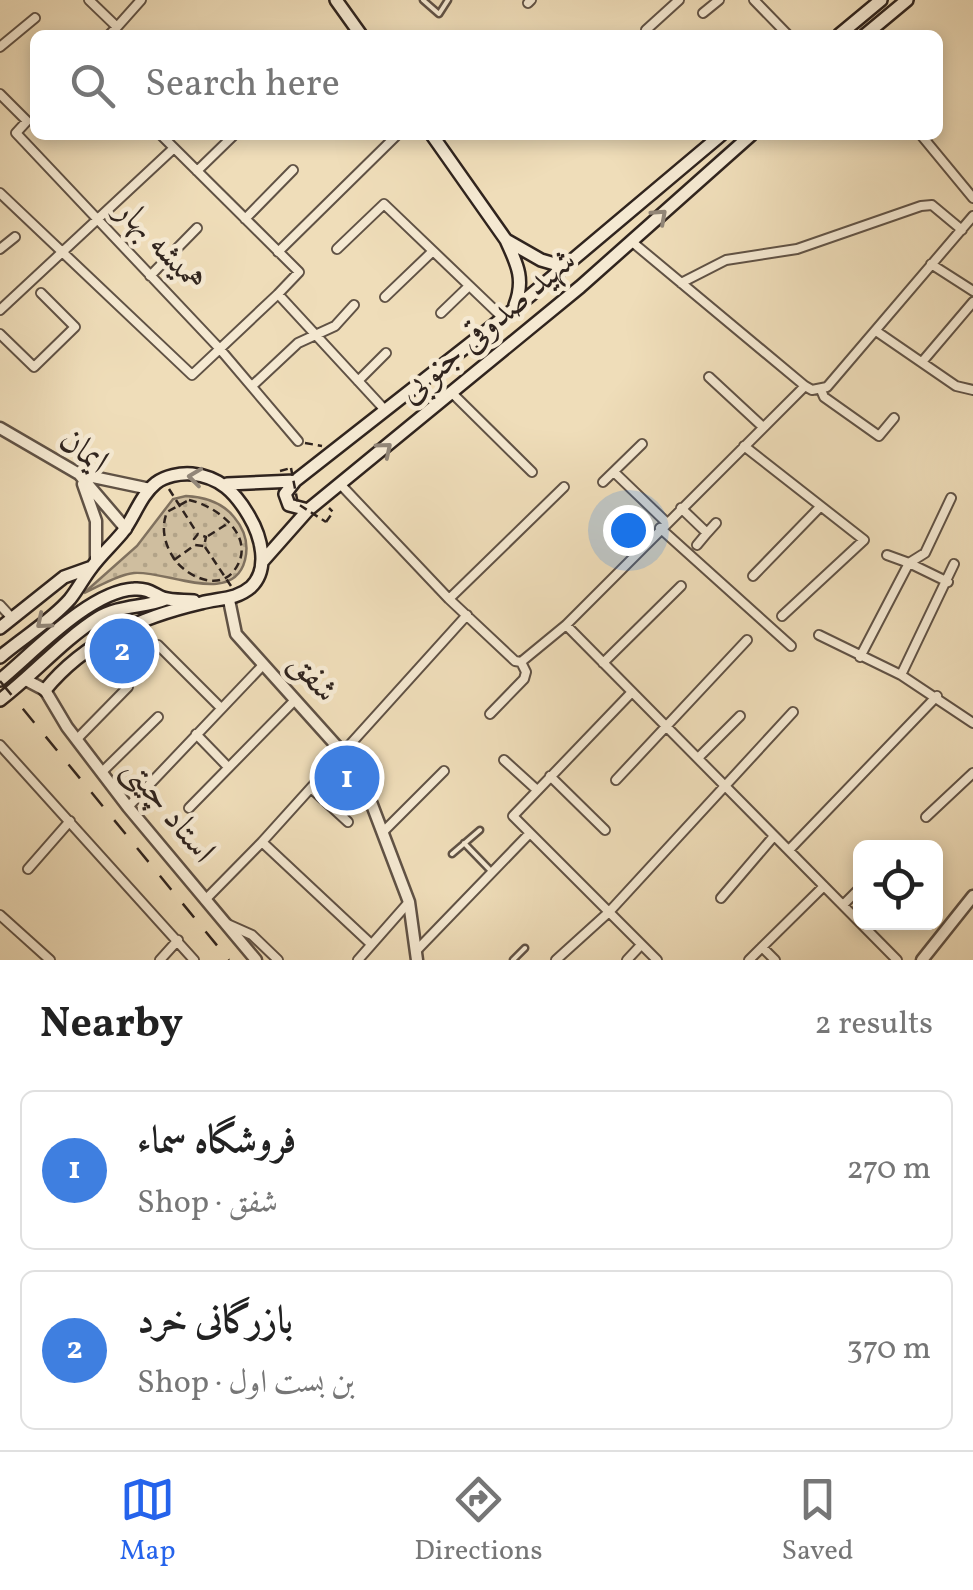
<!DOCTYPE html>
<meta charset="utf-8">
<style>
body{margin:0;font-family:Vollkorn,Amiri,serif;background:#f2f2f2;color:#222}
.controls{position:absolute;right:30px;bottom:30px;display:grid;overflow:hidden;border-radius:15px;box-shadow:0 5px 15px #0003}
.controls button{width:90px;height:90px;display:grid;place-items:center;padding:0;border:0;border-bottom:2px solid #e0e0e0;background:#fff;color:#222;font:50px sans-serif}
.you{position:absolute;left:628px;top:530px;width:35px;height:35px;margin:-25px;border:8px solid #fff;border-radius:50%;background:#1a73e8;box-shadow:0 0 0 15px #1a73e833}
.badge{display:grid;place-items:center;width:65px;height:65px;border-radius:50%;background:#2563eb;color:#fff;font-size:32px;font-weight:700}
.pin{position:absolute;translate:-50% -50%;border:5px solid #fff;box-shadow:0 2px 10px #0006}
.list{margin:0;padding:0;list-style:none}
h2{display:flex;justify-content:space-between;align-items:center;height:130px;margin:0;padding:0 40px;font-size:42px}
h2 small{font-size:32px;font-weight:400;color:#767676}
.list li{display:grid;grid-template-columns:65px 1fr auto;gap:30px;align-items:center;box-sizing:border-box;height:160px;margin:0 20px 20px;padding:0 20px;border:2px solid #e0e0e0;border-radius:15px}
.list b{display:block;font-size:38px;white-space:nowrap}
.list p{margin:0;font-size:32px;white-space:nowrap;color:#767676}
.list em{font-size:32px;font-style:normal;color:#767676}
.icon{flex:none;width:55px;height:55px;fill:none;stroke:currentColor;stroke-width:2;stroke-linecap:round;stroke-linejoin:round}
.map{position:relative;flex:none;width:973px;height:960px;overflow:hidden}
.search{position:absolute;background:#fff;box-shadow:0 5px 15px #0003;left:30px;right:30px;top:30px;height:110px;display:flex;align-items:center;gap:25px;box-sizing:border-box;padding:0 35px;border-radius:15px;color:#767676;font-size:38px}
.sheet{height:490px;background:#fff}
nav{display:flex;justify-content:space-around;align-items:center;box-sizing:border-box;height:140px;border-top:2px solid #e0e0e0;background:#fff;font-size:28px;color:#767676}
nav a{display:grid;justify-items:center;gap:5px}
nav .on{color:#2563eb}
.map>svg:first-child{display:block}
</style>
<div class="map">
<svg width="973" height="960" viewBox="0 0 973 960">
<defs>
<pattern id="grass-dots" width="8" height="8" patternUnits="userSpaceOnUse" patternTransform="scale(2.5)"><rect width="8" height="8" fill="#cfbe9f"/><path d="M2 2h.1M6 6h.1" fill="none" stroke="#b2a388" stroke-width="1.8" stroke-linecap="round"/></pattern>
</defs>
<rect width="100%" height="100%" fill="#efddb9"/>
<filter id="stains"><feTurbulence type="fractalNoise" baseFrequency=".002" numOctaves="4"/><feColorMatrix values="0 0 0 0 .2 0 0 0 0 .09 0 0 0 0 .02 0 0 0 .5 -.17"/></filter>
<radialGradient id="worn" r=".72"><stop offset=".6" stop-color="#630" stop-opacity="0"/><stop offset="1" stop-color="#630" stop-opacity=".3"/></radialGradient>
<path fill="url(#grass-dots)" stroke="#80715e" stroke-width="2.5" d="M186,496C205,497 222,502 234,517C245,530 249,544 245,560C233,607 166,570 134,573C117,575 100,586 84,593L137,546L173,499Z"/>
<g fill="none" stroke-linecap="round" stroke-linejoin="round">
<g stroke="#605245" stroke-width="9">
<path id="service" d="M423,0L439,14L448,0
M464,843L492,872
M452,854L480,830
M513,960L525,948"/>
</g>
<g stroke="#605245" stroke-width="12">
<path id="minor" d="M89,0L117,27L109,35
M754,0L788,35
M528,3L531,0
M703,13L719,0
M117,27L141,0
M646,30L679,0
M0,47L35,18
M0,94L27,121L16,133L219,348L298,441
M161,135L299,272L278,294L385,410
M921,135L973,198
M197,171L234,135
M0,193L192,375L278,294
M245,219L293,170
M631,241L805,386L812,390L827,387L973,216
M0,249L15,237
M337,249L384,204L503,318
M278,252L397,135
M931,264L973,291
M150,276L197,228
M681,283L726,260L797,249L921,206L932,205L962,230
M385,297L433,251
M0,310L174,148
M441,313L469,286
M876,331L956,386L973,390
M0,334L34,367L75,327L41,293
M922,362L973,302
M709,377L763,427
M358,381L386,353
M252,386L298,343L335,326L354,305
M821,390L824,397L879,436L894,418
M452,393L532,472
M744,446L864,540L782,616
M614,472L666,522
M603,482L642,444
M341,485L449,599L515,661L521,662
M681,508L707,533L716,523
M660,528L791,646
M697,545L707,533
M887,555L909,563L925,553L951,498
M753,576L819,508
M449,599L564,487
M0,605L11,617
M566,625L897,960
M819,635L901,675L973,723
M158,645L221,708
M860,657L909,563L948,582
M521,662L566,625L805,386
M603,663L681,586
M901,675L954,564
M632,692L513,816L657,960
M490,714L524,679L526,672L521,662
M196,734L228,767
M77,739L128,687
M0,745L194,960
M698,758L740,716
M504,760L537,790
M102,772L158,717
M550,776L605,830
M616,780L747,640
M311,788L348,822
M128,807L263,665
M189,808L295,700
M926,817L973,773
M384,831L444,771
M262,842L371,944
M901,848V847
M789,850L937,696
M28,869L70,821
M721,898L774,836
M205,900L262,842L467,615
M843,905L860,888
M0,915L50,960
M225,923L252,935L278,960
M762,947L775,960
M416,951L529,834
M160,960L178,940
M358,960L409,902
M556,960L609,912L793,712
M627,960L641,945
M749,960L824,886"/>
</g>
<g stroke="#605245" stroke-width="15">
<path id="tertiary" d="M0,428L79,474L126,529
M79,474L150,489
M83,484L96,521V562
M229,600L236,634L342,752L366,789L409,902L417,960
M26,680L45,690L67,727L128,807L256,960
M922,960L973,896"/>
</g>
<g stroke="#30241e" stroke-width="16">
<path id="secondary" d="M336,0L361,35
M839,35L881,0
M865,35L907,0
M432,135L506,240
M515,305C525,279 517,264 506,240L541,260L565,267
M295,481L285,494L289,505L308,510
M227,484L295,481L513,310L721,135
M262,562L308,510L580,287L751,135
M0,628L64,577L92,567
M0,657C22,638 51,621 70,599C78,589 84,577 92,567C101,555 112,545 122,533C134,518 140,496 156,483C165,476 180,473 192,474C220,477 235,492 249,516C261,536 270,569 251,587C236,600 219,598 201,603C141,617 85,641 45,690
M0,680C33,653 90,591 134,589C147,588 152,593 163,598C173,601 184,600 194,601
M0,700C33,675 63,640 98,618C119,605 144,608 166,599"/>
</g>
<path stroke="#30241e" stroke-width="2.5" stroke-dasharray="8 5" stroke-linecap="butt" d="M305,443L322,446
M280,471L291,468
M169,489L197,533
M189,500C218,506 260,539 233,572C216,592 183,574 173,557C164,543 161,527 167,512Z
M326,522L333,512L329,508
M208,536L230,522
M205,547L231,586
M174,560L195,545L204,546L206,537L198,534L194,539L195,545"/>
<use href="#service" stroke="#f5e9d2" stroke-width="4"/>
<use href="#minor" stroke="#f5e9d2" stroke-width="8"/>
<use href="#tertiary" stroke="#f5e9d2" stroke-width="10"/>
<use href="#secondary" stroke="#f5e9d2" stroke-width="11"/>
<path stroke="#30241e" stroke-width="2.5" stroke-dasharray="18 18" stroke-linecap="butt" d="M0,681L229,960"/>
<path stroke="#30241e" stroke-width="2.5" stroke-dasharray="8 5" stroke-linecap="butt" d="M291,468L298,504L326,522"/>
</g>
<defs><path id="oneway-chevron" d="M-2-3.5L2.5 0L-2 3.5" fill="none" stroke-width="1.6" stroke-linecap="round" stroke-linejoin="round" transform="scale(2.5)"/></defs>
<g stroke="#928678">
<use href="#oneway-chevron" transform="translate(660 216) rotate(-42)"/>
<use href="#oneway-chevron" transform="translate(385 449) rotate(-40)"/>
<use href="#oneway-chevron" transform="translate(195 477) rotate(-173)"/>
<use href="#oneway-chevron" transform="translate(43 622) rotate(140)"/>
</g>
<g text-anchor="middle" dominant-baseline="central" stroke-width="9" stroke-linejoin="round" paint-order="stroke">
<g font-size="35" fill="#30241e" stroke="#f5e9d2">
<text transform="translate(160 246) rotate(46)">همیشه بهار</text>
<text transform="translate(488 327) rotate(-40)">شهید صدوقی جنوبی</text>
<text transform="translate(83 452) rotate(37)">ایمان</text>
<text transform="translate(312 678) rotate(48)">شفق</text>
<text transform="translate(168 811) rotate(51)">استاد چیتی</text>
</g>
</g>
<rect width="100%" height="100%" filter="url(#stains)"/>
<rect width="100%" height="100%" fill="url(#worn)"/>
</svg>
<div class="controls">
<button><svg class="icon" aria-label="locate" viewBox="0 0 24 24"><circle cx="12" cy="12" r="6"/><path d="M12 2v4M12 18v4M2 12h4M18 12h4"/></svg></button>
</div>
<div class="you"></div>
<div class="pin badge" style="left:347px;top:778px;background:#3f7fe0">1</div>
<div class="pin badge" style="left:122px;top:651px;background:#3f7fe0">2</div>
<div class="search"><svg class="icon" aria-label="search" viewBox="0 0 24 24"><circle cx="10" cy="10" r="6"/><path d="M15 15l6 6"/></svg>Search here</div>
</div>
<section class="sheet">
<h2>Nearby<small>2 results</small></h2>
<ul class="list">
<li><span class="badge" style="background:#3f7fe0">1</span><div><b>فروشگاه سماء</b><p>Shop · شفق</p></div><em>270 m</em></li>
<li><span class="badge" style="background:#3f7fe0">2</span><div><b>بازرگانی خرد</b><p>Shop · بن بست اول</p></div><em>370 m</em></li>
</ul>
</section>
<nav>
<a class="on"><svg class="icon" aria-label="map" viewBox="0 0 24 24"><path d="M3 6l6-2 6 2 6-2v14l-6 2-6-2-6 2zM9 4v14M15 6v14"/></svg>Map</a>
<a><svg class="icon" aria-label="directions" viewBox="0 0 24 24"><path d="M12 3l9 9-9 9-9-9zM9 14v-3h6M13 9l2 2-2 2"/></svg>Directions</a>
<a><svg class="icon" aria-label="saved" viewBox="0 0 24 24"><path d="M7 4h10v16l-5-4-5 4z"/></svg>Saved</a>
</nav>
